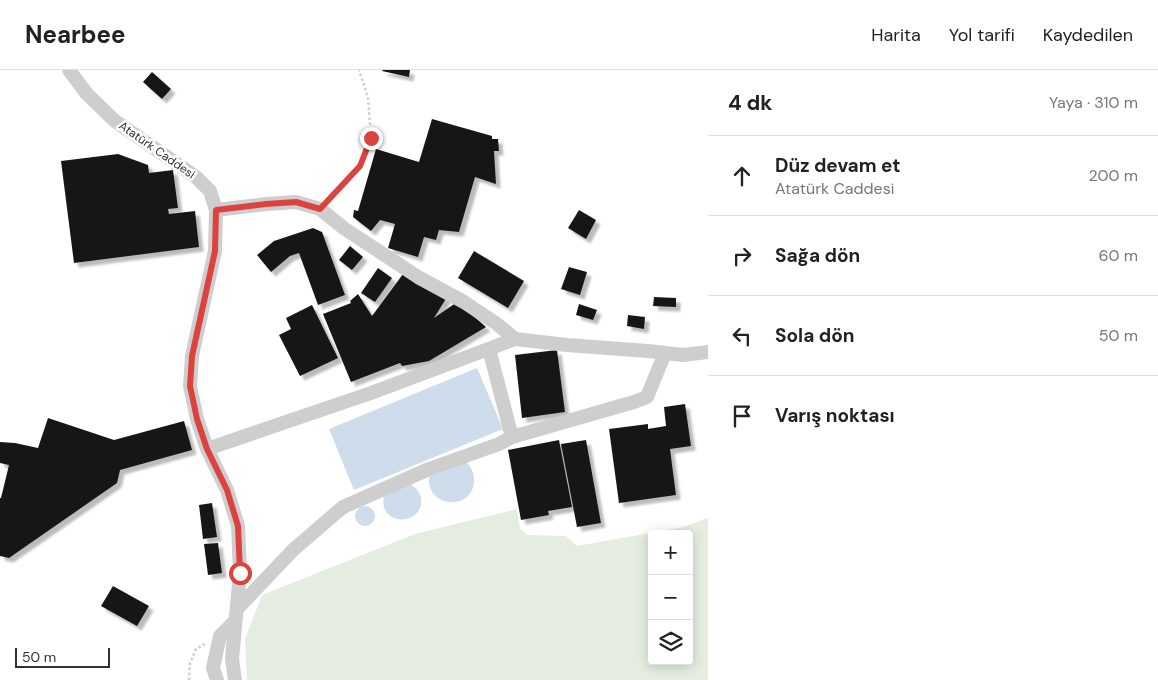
<!DOCTYPE html>
<html lang="tr">
<meta charset="utf-8">
<style>
body{margin:0;font-family:"DM Sans",sans-serif;background:#f2f2f2;color:#222}
.controls{position:absolute;right:15px;bottom:15px;display:grid;overflow:hidden;border-radius:5px;box-shadow:0 2px 12px #0003}
.controls button{width:45px;height:45px;display:grid;place-items:center;padding:0;border:0;border-bottom:1px solid #e0e0e0;background:#fff;color:#222;font:25px sans-serif}
.scale{position:absolute;left:15px;bottom:12px;width:95px;box-sizing:border-box;padding-left:5px;border:2px solid #313131;border-top:0;font-size:14px;line-height:18px;white-space:nowrap;color:#313131;-webkit-text-stroke:4px #fff;paint-order:stroke}
.stop{position:absolute;width:15px;height:15px;margin:-11px;border:4px solid #dc423e;border-radius:50%;background:#fff}
.stop.end{background:#dc423e;border-color:#fff;box-shadow:0 1px 5px #0008}
.list{margin:0;padding:0;list-style:none}
h2{display:flex;justify-content:space-between;align-items:center;height:65px;margin:0;padding:0 20px;font-size:21px}
h2 small{font-size:16px;font-weight:400;color:#767676}
.list li{display:grid;grid-template-columns:32px 1fr auto;gap:15px;align-items:center;box-sizing:border-box;height:80px;padding:0 20px;border-top:1px solid #e0e0e0}
.list b{display:block;font-size:19px;white-space:nowrap}
.list p{margin:0;font-size:16px;white-space:nowrap;color:#767676}
.list em{font-size:16px;font-style:normal;color:#767676}
.icon{flex:none;width:28px;height:28px;fill:none;stroke:currentColor;stroke-width:2;stroke-linecap:round;stroke-linejoin:round}
.map{position:relative;flex:none;width:708px;height:610px;overflow:hidden}
header{display:flex;align-items:center;gap:30px;box-sizing:border-box;height:70px;padding:0 25px;background:#fff;border-bottom:1px solid #e0e0e0}
header strong{font-size:24px}
nav{display:flex;gap:28px;margin-inline-start:auto;font-size:18px}
main{display:flex}
aside{flex:1;background:#fff}
.map>svg:first-child{display:block}
</style>
<header>
<strong>Nearbee</strong>
<nav><a>Harita</a><a>Yol tarifi</a><a>Kaydedilen</a></nav>
</header>
<main>
<div class="map">
<svg width="708" height="610" viewBox="0 0 708 610">
<defs>
<filter id="shadow"><feDropShadow dx="4.5" dy="4.5" stdDeviation="1" flood-color="#0004"/></filter>
</defs>
<rect width="100%" height="100%" fill="#fff"/>
<path fill="#e5ede0" fill-rule="evenodd" d="M517,439L520,458L527,465L566,466L577,476L683,457L708,448V610H247L245,569L262,525L415,464ZM652,464H689V591H652Z"/>
<path fill="#cdddeb" d="M477,298L503,359L354,420L329,359Z
M466,392C472,398 475,405 474,414C468,444 422,435 430,403Z
M408,413C414,416 420,421 421,428C425,456 377,458 384,425Z
M355 446a10 10 0 1 1 20 0a10 10 0 1 1-20 0Z"/>
<path fill="#181818" filter="url(#shadow)" d="M383,0H410L409,7L382,1Z
M152,2L171,19L162,29L143,12Z
M432,49L492,66V69H498L499,81H494L496,114L475,107L459,162L439,160L436,170L424,167L418,187L388,178L395,154L380,150L371,161L353,147L354,140L358,141L376,79L419,92Z
M118,84L148,95L149,103L173,100L178,138L168,139L169,144L195,141L199,177L74,193L61,91Z
M579,140L596,150L586,169L568,158Z
M313,158L322,162L345,225L318,235L299,183L290,186L271,202L257,185L274,171Z
M350,176L363,187L352,200L339,190Z
M474,181L524,211L508,238L458,208Z
M569,197L587,202L580,225L561,219Z
M378,198L392,208L375,232L361,223Z
M403,204L447,227L434,248L457,232L486,257L429,291L402,296L400,293L351,312L323,244L351,233L350,231L358,224L372,246Z
M654,227L676,228V237L653,236Z
M579,234L597,240L593,250L576,245Z
M312,235L338,288L300,306L279,265L291,259L286,248Z
M628,245L645,247L644,259L627,256Z
M557,280L565,342L522,348L515,285Z
M685,334L691,376L670,379L676,425L619,433L609,359L648,354V359L666,356L664,337Z
M48,348L114,370L184,351L192,380L120,400L117,413L9,488L0,486V428H1L9,395L0,393V372L15,373L38,378Z
M559,370L572,437L548,441L549,445L521,450L508,380Z
M586,370L601,453L577,457L561,374Z
M212,433L217,467L203,469L199,435Z
M218,473L222,503L208,505L204,474Z
M113,516L149,536L137,556L101,536Z"/>
<g fill="none" stroke-linecap="round" stroke-linejoin="round">
<path stroke="#cecece" stroke-width="2.5" stroke-dasharray="2.5 2.5" stroke-linecap="butt" d="M328,130L360,96L371,68L368,27L359,0
M189,610L190,593L196,579L205,574"/>
<path stroke="#cecece" stroke-width="14" d="M69,0L87,24L115,51L196,107L210,121L216,140L215,181L192,286L190,316L197,349L207,379L227,420L238,456L240,503L232,589L235,610
M216,140L266,134L296,132L320,139L345,159L418,207L464,232L497,254L515,269
M489,279L512,367L634,332L647,327L665,283
M207,379L371,323L515,269L567,275L648,281L683,285L708,282
M237,539L293,480L343,437L429,399L499,374L512,367
M217,610L213,598L220,566L235,551"/>
</g>
<g fill="none" stroke-linecap="round" stroke-linejoin="round">
<path stroke="#dc423e" stroke-width="6" d="M240,503L238,456L227,420L207,379L197,349L190,316L192,286L215,181L216,140L266,134L296,132L320,139L360,96L371,68"/>
</g>
<g text-anchor="middle" dominant-baseline="central" stroke-width="5" stroke-linejoin="round" paint-order="stroke">
<g font-size="12" fill="#313131" stroke="#fff">
<text transform="translate(157 80) rotate(35)">Atatürk Caddesi</text>
</g>
</g>
</svg>
<div class="controls">
<button>+</button>
<button>−</button>
<button><svg class="icon" aria-label="layers" viewBox="0 0 24 24"><path d="M12 4l9 5-9 5-9-5zM3 14l9 5 9-5"/></svg></button>
</div>
<div class="scale">50 m</div>
<div class="stop" style="left:240px;top:503px"></div>
<div class="stop end" style="left:371px;top:68px"></div>
</div>
<aside>
<h2>4 dk<small>Yaya · 310 m</small></h2>
<ul class="list">
<li><svg class="icon" aria-label="ahead" viewBox="0 0 24 24"><path d="M12 20V5M6 11l6-6 6 6"/></svg><div><b>Düz devam et</b><p>Atatürk Caddesi</p></div><em>200 m</em></li>
<li><svg class="icon" aria-label="right" viewBox="0 0 24 24"><path d="M7 20v-9h11M14 6l5 5-5 5"/></svg><div><b>Sağa dön</b></div><em>60 m</em></li>
<li><svg class="icon" aria-label="left" viewBox="0 0 24 24"><path d="M17 20v-9H6M10 6l-5 5 5 5"/></svg><div><b>Sola dön</b></div><em>50 m</em></li>
<li><svg class="icon" aria-label="arrive" viewBox="0 0 24 24"><path d="M6 21V4h12l-3 4 3 4H6"/></svg><div><b>Varış noktası</b></div></li>
</ul>
</aside>
</main>
